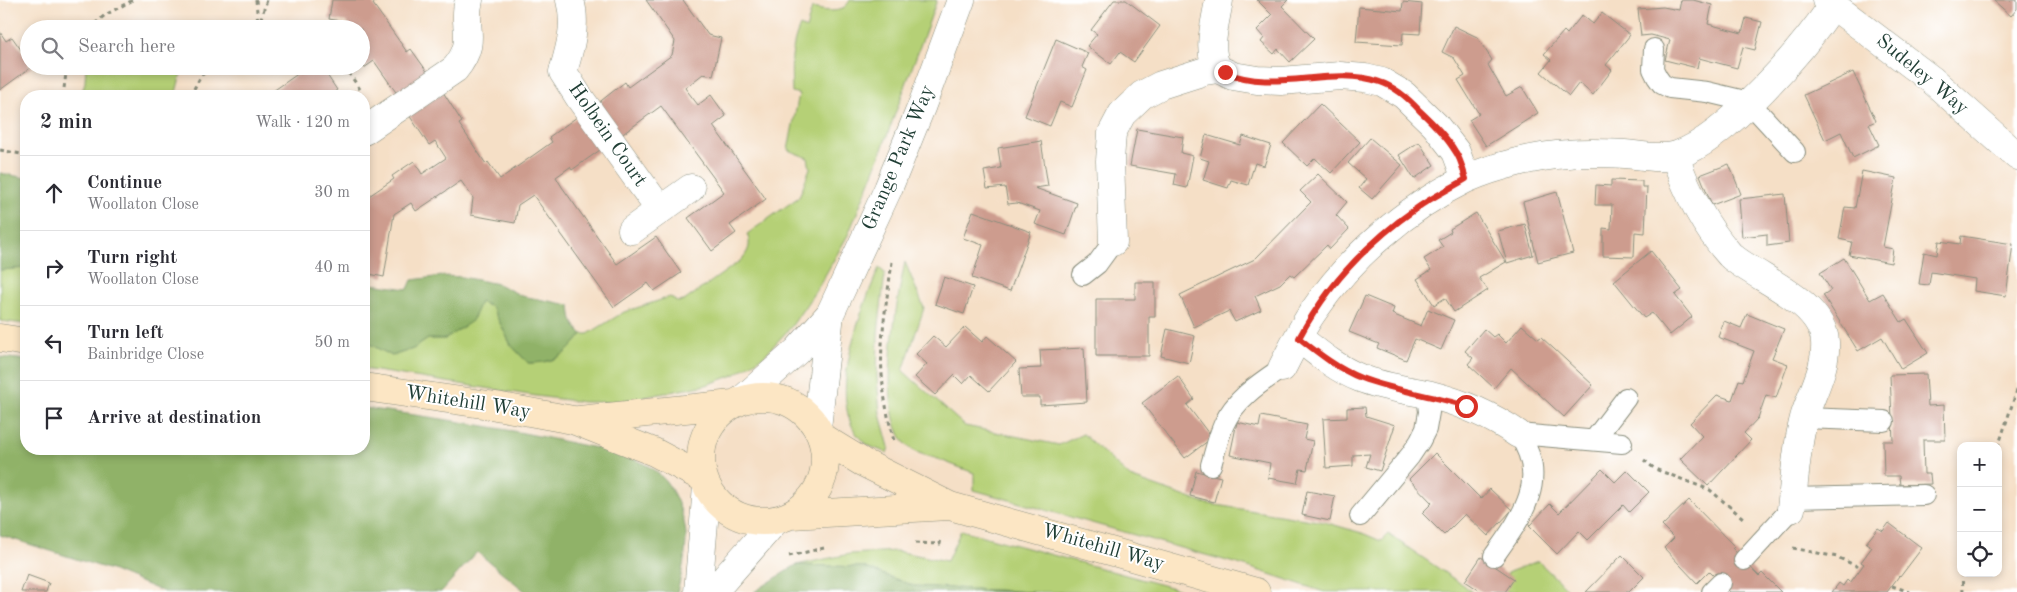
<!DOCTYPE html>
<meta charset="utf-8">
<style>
body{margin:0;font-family:"Old Standard TT",serif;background:#f7f7f7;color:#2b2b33}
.controls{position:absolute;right:15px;bottom:15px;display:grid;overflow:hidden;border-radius:10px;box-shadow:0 2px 8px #0003}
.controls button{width:45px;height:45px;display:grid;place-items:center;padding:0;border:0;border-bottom:1px solid #e1e1e2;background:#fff;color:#2b2b33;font:25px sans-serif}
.stop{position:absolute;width:15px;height:15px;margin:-11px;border:4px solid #d93025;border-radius:50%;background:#fff}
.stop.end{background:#d93025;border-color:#fff;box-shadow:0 1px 5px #0008}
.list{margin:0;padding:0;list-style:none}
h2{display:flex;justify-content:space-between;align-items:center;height:65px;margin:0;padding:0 20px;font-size:21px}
h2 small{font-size:16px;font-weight:400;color:#7c7c81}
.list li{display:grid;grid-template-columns:32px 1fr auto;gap:15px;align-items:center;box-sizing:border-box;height:75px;padding:0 20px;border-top:1px solid #e1e1e2}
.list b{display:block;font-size:19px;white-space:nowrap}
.list p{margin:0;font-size:16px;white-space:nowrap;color:#7c7c81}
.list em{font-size:16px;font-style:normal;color:#7c7c81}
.icon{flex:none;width:28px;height:28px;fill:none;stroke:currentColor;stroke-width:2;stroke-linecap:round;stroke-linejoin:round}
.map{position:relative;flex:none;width:2017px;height:592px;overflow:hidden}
.search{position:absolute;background:#fff;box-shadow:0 2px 8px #0003;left:20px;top:20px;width:350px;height:55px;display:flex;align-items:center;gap:12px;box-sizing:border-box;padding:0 18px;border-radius:28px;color:#7c7c81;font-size:19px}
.panel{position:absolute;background:#fff;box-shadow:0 2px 8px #0003;left:20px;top:90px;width:350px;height:365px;border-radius:20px}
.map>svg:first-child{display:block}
</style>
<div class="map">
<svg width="2017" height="592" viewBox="0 0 2017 592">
<rect width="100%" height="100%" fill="#fff"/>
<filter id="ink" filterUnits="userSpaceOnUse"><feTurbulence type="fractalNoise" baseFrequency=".02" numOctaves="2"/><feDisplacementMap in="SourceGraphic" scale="10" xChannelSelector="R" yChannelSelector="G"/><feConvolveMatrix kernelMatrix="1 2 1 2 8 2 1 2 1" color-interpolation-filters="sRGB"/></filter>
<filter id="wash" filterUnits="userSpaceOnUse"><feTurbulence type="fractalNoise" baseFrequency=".0096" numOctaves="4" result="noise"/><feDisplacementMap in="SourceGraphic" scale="20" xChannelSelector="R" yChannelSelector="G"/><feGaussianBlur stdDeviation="1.12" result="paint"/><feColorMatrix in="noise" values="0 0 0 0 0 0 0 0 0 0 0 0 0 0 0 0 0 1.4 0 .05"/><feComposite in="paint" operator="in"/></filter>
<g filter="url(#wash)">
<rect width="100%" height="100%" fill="#f5dfc6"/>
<path fill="#b5d076" stroke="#6a8655" d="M850,0H937L874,171L848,235L819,286L791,327L764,356L734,375L706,385L619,402H583L536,396L364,369V344L368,343L392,356L413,349L428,339H445L480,302L492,307L511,345L528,363C556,363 566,355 582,334H588L624,312L670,297L677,302L684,301L740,261C748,253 752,245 747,234L799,197L810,168L808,158L788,150L799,94L792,92C791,68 790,48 800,26L806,29L812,8C826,11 843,15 850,0Z
M86,66H183L175,96H81L85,82Z
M905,262L924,308L903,371L965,426L1059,445L1083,434L1130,477L1203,503L1324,522L1362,533L1381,541L1388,534L1473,592H1324L1245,566L974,490V473C961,468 948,463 935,458C928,456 919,454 913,450C872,426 897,300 905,262Z
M26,268V324L0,321V270Z
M879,268L885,273L878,333L877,377L880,414L889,447L887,453C881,450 872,448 866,444C821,408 861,310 879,268Z
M961,530L1188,592H1033L914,586L863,567L796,565L850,554L896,551L947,561Z
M1538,561L1570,592H1494L1509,572Z"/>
<path fill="#90b267" stroke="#58784e" d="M0,173L26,178V268L0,270Z
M442,276L462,277L498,284L522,296L570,305C571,318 572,325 582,334C566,355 556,363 528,363L511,345L492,307L480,302L472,321L445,339H428L413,349L392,356L368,343L364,344V283L408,289L412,280Z
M0,357L26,360V449H364V408C432,417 499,427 567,442C598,449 638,453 662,477C674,488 686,520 686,536C686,554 682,574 677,592H526L477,552L441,592H164L111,570L0,535Z
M796,565L863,567L914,586L1033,592H754Z"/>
<g id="blocks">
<path fill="#cd9c8e" d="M332,0H378L373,4L407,52L411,49L431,77L400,98L374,61L364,68L361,64V29H352L347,22L329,19Z
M646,0H683L708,35L721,38L713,76L703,74L685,88L698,105L711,95L726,116L713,126L766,199L730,225L736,233L712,251L688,218L724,192L661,106L620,136L597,104L625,82L628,87L672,55L675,41Z
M1114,0H1126L1160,26L1134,62L1120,52L1111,64L1087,46L1097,34L1091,30Z
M1257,0H1288L1282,6L1314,39L1290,62L1278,49L1274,54L1261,42L1264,38L1257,30L1272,15Z
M1681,0H1693L1712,5L1708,24L1742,33L1746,18L1762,22L1755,50L1743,47L1737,68L1699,58L1697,68L1665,60L1670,40L1651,35L1641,36L1638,9L1663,7L1679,10Z
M1993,0H2017V9L2011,16Z
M1403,2L1422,4L1420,34L1403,33L1402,45L1356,42L1359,7L1402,11Z
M1602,13L1630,35L1606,65L1612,70L1593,95L1579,83L1569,96L1541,72L1551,60L1544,54L1564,31L1567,34L1582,15L1593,24Z
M1454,26L1477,37L1492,60L1488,65L1506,96L1522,87L1538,113L1486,146L1469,120L1479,114L1458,80L1465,76L1454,58L1442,52Z
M0,32L6,41L12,37L29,61V66H33L0,90Z
M1056,39L1088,53L1082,67L1087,70L1072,107L1060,102L1050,126L1025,116Z
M309,66H321L337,90L328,96H266Z
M1853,72L1876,121L1869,124L1879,145L1853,158L1841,132L1825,140L1804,95Z
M443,92L462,122L459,124L486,164L488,162L500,179L552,142L549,137L577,117L600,150L572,170L570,167L556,177L562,187L617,264L656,237L681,273L654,291L648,283L614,307L533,195L518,205L515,223L471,215L473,198L461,181L416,211L411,203L394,214L384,277L364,273V212L366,198L394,179L392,176L414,161L422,174L446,158L435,141L429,145L409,115Z
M1320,104L1360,142L1331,173L1315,158L1307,166L1283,143Z
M1137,129L1183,137L1181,153L1193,156L1187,188L1174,185L1176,174L1130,166Z
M1206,135L1240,145L1243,136L1271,145L1264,166L1255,163L1248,185L1231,180L1228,188L1203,180L1209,161L1200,158Z
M1370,138L1402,165L1372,199L1359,188L1366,179L1348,163Z
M1041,141L1048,186L1035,188L1077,203L1066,235L1035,224L1040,211L1017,203L1008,204L1005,187L987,189L984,171L1001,168L998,148Z
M1419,142L1434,165L1414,179L1399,155Z
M1729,164L1741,194L1712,205L1700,175Z
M1862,171L1896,178L1883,247L1893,249L1891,263L1849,255L1852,242L1839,239L1845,207L1855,208Z
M1318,174L1347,202L1336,215L1349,229L1330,249L1327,245L1294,277L1290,274L1280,284L1255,296L1261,310L1235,322L1229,311L1194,327L1180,295L1255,259L1311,202L1300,191Z
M1611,180L1642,181V187H1647L1645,233L1635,232L1634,257L1603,256V228L1611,229L1612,205H1595L1596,185L1611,186Z
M1557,192L1573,253L1538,262L1523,202Z
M1785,194L1789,243L1767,246V234L1742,237L1739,199Z
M973,211L1031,232L1010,291L972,278L983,245L963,238Z
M1476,213L1506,262L1479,278L1488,290L1454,312L1445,298L1434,305L1417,279L1431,270L1424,259L1443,247L1438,240L1451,232L1450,229Z
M1525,224L1533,255L1507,263L1498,231Z
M1961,236L2013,244L2006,296L1974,291L1975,279L1931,272L1929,285L1919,284L1924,252L1937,255L1939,241L1960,244Z
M1651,251L1682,290L1675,295L1692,317L1670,335L1652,313L1644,318L1614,281Z
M1844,258L1870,300L1883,293L1901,322L1906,319L1928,353L1901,369L1882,337L1858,351L1823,295L1831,290L1820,273Z
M944,277L973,287L964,314L935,304Z
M1135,282H1155V317H1149V356H1096V299H1135Z
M1365,296L1394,308L1392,314L1421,326L1428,309L1454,320L1441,350L1415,339L1406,360L1377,348L1379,344L1349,332Z
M1747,314L1784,329L1772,358L1788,364L1776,398L1766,395L1758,418L1744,433L1751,440L1708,486L1680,459L1702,436L1690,423L1717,395L1732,400L1739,380L1743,381L1754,351L1718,337L1724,321L1741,328Z
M1522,325L1538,339L1541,337L1593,385L1564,417L1511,368L1494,388L1468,364L1473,358L1465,351L1484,329L1493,337L1497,334L1506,343Z
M965,327L982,342L987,336L1016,362L989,391L971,375L963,384L954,375L935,395L915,377L927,364L916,354L933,336L946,347Z
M1167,329L1195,336L1189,363L1161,356Z
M1084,348L1087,402L1040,405V397H1021L1019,369L1041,368L1040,350Z
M1926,374L1928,406L1944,405L1945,440H1923L1924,474H1930L1931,484L1900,485L1899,476H1884L1883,441H1893L1890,375Z
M1178,376L1194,399L1187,405L1212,438L1185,458L1142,403Z
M1365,407L1366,416L1395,425L1380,471L1366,467L1370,454L1353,455V466L1326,468L1323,419L1347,418V408Z
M1261,416L1307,425L1304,439L1313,441L1307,470L1300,469L1297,483L1268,478L1270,463L1230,455L1237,422L1259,427Z
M1435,453L1481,499L1490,489L1512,510L1488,536L1465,514L1444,535L1422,513L1432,503L1409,479Z
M1602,469L1615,482L1627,470L1649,492L1629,512L1623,505L1588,540L1579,531L1557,554L1529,526L1550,504L1559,513Z
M1196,471L1221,477L1214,502L1190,496Z
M1307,491L1335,496L1330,521L1302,515Z
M1689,500L1734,546L1732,548L1759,576L1762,573L1781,592H1730L1709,571L1697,583L1664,548L1674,538L1662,526Z
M1889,523L1922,548L1900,577L1899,576L1887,592H1832L1839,583L1843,586L1847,580L1850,583L1864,564L1861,562L1872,547L1866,543L1878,528L1883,531Z
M1622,555L1644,577L1629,592H1586Z
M1481,557L1514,579L1505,592H1482L1465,581Z
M27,575L49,583L46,592H21Z"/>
</g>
</g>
<g filter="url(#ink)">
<use href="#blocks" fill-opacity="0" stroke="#8a8e7d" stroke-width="1"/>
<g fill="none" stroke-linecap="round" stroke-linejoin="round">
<g stroke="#8a8e7d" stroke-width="22">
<path id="service" d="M1654,49L1653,69L1657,77L1662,84L1670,88L1707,92L1749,102L1795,152
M1083,275L1097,264L1113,242
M1804,418L1884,421
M1518,434L1622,443
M1594,440L1626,398
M1211,465C1215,452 1218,437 1224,424C1235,399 1260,383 1282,368
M1792,498L1924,495
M1360,516L1410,456L1420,441L1426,429L1429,412L1427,395
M1494,556C1521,518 1551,479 1518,434
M1744,560L1791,509
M1712,592L1721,583"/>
</g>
<g stroke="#8a8e7d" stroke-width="29">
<path id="minor" d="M570,0C577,25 570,48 563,72L579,97L660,210L691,188
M1826,0L1932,80L2017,156
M1218,69C1206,50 1216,21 1219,0
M364,131L455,69C479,40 461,27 469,0
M1675,156C1687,192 1704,226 1730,255C1735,260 1742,264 1748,268C1774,285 1823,307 1825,342C1827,368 1811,394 1804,418C1796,448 1795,478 1791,509
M632,230L660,210
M1113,242L1110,161L1112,133L1122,114L1142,95L1161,85L1205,71L1218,69L1233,76L1257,80L1281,81L1340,76L1365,78L1382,82L1404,95L1435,125L1456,152L1466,179
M1299,338C1318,353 1337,369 1360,378C1383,387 1407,390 1431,395C1463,403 1492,416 1518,434
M1282,368C1292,349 1301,329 1313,312C1350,257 1406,208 1466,179C1495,166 1536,156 1568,154C1586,152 1606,153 1625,154C1640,155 1662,160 1677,155C1727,138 1803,49 1833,5
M698,592L707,487
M713,592L776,520"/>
</g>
<g stroke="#8a8e7d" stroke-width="29">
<path id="tertiary" d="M742,400L797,351L830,314
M817,428L830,314L888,189L922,105L961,0"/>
</g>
<g stroke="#8a8e7d" stroke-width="29">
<path id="secondary" d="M0,338L26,342
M364,387L496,406L573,420L654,452L703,478
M701 459a62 62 0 1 1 124 0a62 62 0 1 1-124 0Z
M579,420L733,404
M821,437L862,462L950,506L1256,592
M791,515L948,506"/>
</g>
<path stroke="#8a8e7d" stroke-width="3" stroke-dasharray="4 4" stroke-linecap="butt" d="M256,0L258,24
M258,27L267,0
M89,29L105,15L133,0
M256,29L258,27L268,29
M344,66L362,92
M63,96L67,66
M190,96L201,76L211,66
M0,150L26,155
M892,262C887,300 878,346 883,385C885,404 889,422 894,441
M1998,447L2017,390
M1644,460L1655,469L1710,490L1743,518
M915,543L940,544L941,538
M1793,548L1837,557L1861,568
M789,556L824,548
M1962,573L1963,592
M1892,586L1910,592"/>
<use href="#service" stroke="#fff" stroke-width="20"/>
<use href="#minor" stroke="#fff" stroke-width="28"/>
<use href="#tertiary" stroke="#fff" stroke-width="28"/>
<use href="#secondary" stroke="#fce6c4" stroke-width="28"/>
</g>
</g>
<g fill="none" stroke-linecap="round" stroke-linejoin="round" filter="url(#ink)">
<path stroke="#d93025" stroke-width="6" d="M1225,72C1275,94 1330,65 1380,82C1396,87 1409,99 1420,111C1433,123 1446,136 1455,151C1461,159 1463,170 1466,179C1450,189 1432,197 1417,208C1368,242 1327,286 1299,338C1318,353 1338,369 1361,378C1395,391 1431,395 1466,406"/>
</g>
<g text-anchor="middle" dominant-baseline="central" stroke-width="4" stroke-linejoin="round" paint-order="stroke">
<g font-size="20" fill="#1f3d34" stroke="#fff">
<text transform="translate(1922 75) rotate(40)">Sudeley Way</text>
<text transform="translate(607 135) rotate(55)">Holbein Court</text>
<text transform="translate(899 158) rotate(-67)">Grange Park Way</text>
<text transform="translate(468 403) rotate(9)">Whitehill Way</text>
<text transform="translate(1103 548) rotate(16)">Whitehill Way</text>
</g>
</g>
</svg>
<div class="controls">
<button>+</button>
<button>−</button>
<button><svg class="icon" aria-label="locate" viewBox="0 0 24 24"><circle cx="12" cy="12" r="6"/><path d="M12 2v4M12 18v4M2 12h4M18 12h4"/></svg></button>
</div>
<div class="stop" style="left:1466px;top:406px"></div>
<div class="stop end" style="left:1225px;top:72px"></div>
<div class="search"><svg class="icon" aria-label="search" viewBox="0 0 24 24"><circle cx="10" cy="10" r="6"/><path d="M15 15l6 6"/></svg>Search here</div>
<section class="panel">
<h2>2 min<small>Walk · 120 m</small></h2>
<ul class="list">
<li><svg class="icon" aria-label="ahead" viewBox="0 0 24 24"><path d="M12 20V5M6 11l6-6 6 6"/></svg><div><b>Continue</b><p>Woollaton Close</p></div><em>30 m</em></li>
<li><svg class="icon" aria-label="right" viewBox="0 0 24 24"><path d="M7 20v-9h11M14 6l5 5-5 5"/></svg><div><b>Turn right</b><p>Woollaton Close</p></div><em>40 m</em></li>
<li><svg class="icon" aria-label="left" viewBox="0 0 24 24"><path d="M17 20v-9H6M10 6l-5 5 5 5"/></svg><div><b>Turn left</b><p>Bainbridge Close</p></div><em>50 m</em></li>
<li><svg class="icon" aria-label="arrive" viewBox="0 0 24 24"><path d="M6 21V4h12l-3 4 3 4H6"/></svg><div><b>Arrive at destination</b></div></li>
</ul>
</section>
</div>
